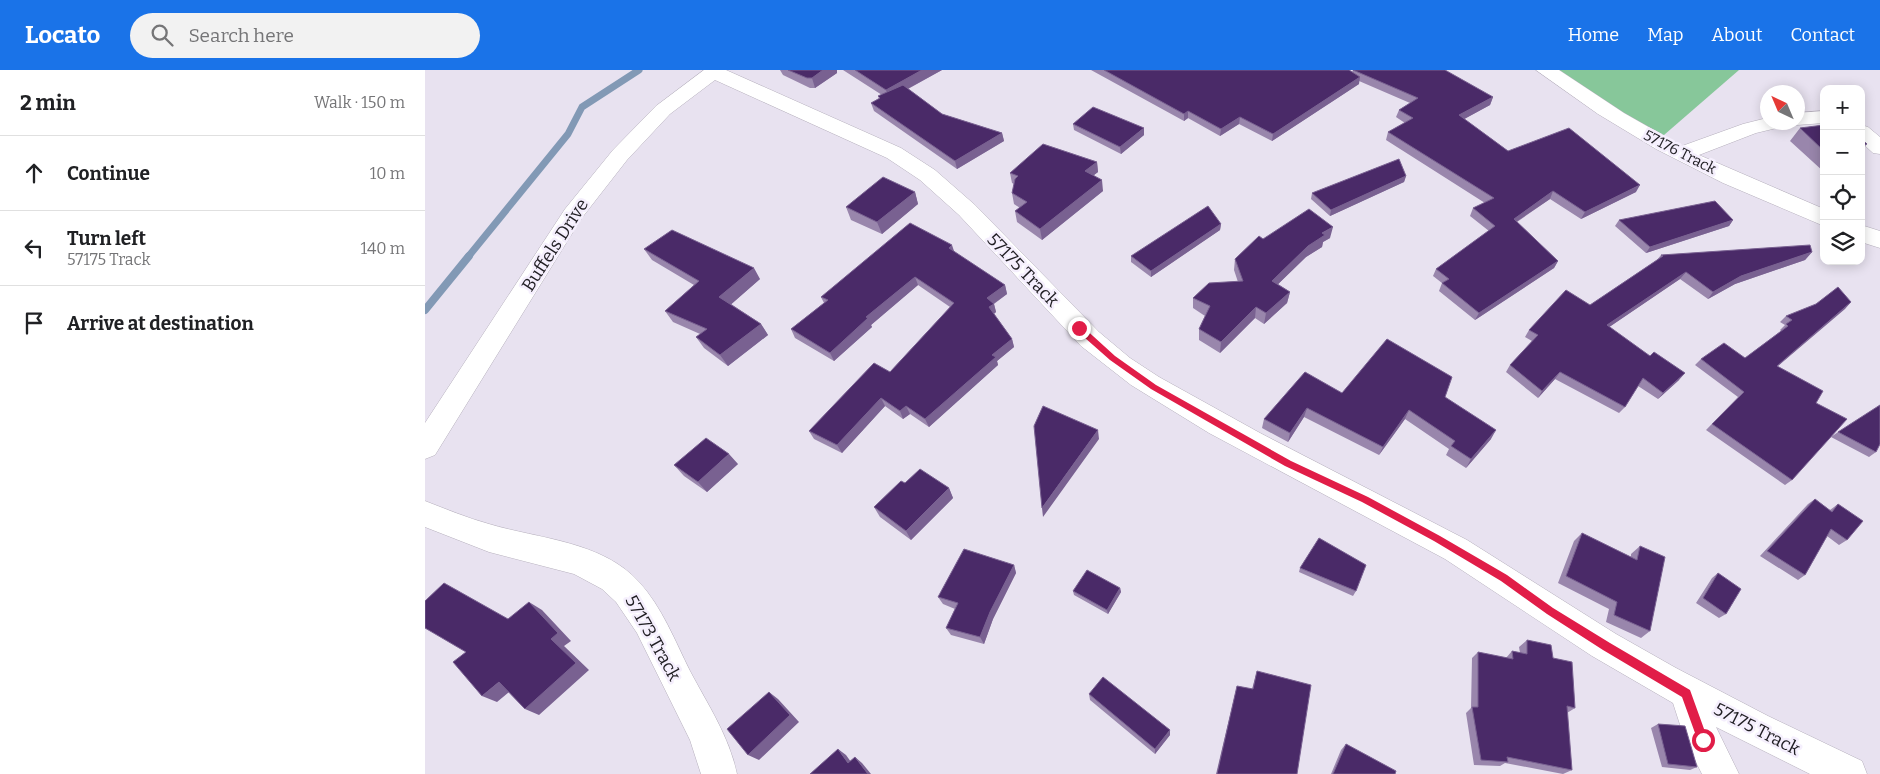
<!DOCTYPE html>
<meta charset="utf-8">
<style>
body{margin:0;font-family:Bitter,serif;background:#f2f2f2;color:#202124}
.controls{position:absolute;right:15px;top:15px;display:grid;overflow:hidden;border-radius:10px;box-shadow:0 2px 12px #0003}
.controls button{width:45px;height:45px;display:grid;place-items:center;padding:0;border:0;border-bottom:1px solid #e0e0e0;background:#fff;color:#202124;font:25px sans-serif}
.compass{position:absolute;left:1335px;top:15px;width:45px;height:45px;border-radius:50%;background:#fff;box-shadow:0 2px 12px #0003;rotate:316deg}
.stop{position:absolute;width:15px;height:15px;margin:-11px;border:4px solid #e11d48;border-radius:50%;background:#fff}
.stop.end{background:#e11d48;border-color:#fff;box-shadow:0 1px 5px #0008}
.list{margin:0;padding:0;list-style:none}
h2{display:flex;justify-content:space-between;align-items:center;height:65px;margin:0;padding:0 20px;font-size:21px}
h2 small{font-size:16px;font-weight:400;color:#757577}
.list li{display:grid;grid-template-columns:32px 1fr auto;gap:15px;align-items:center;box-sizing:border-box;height:75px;padding:0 20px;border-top:1px solid #e0e0e0}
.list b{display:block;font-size:19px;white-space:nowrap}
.list p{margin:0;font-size:16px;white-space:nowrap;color:#757577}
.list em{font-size:16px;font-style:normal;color:#757577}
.icon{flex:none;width:28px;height:28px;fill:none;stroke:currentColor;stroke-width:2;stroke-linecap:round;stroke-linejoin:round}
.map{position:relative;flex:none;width:1455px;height:704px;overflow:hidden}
header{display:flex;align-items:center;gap:30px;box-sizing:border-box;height:70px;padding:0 25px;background:#1a73e8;color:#fff}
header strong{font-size:24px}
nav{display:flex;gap:28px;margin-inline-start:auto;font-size:18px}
.search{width:350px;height:45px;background:#f2f2f2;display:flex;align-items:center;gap:12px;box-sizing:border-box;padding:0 18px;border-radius:28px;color:#757577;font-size:19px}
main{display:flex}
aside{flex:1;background:#fff}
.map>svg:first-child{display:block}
</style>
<header>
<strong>Locato</strong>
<div class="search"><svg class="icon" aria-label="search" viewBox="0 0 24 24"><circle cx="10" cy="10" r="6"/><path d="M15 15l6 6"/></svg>Search here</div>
<nav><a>Home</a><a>Map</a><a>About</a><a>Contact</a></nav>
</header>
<main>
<aside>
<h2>2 min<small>Walk · 150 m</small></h2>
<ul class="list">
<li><svg class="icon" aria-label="ahead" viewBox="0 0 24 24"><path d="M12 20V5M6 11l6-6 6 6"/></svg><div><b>Continue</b></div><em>10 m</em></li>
<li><svg class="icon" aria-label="left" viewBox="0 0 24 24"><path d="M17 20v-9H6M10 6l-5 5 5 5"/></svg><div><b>Turn left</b><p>57175 Track</p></div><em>140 m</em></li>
<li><svg class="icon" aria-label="arrive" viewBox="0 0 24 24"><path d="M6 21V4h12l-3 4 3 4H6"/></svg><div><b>Arrive at destination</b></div></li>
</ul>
</aside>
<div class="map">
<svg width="1455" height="704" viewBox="0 0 1455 704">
<rect width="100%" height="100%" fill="#e8e2f0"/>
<path fill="#87c79a" d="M1132,0H1314L1239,65L1214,55Z"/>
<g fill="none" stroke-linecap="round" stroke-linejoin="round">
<path stroke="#8299b5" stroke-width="7" d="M43,187L143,64L157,37L214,0"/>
<path stroke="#8299b5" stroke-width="8" d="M0,240L44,186"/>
<g stroke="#b5afbc" stroke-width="1">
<path id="minor" d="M279,0H301L476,78L510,100L550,135L674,262L705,288L734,307L835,363L1042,470L1191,564L1251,598L1343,646L1437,691L1442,704H1385L1291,657L1314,704H1277L1260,670L1248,633L1167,586L1020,489L784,363L706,315L656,276L534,145L495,110L462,88L290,10L245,44L202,90L156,149L10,385L0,389V353L140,139L188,80L231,36Z
M1111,0H1134L1199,43L1257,76L1318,54L1342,48V52H1363L1360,56L1331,63L1274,85L1399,139V156L1298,113L1231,79L1173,44Z
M1399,41V53L1372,55L1364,52H1372V43Z
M1436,55L1443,57L1455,67V84L1448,83L1436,72Z
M1436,155L1455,161V178L1436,172Z
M0,431C21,439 42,448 64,454C114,469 177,471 214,512C237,537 250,571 265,601C283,635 304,666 312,704H276L265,670L212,563L191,532L177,519L149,504L64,482L0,457Z"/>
</g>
<use href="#minor" fill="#fff" fill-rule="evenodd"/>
</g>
<path fill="#9986ac" d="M355,0H412V3L390,18H385L358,5Z
M418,0H517L483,19L517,44L577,63L579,71L532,99L449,41L446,33L454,29L453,26L457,25Z
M666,0H924L927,2L928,0L1068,27L1065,35L1039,49L1083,81L1211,122L1156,149L1125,129L1092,152L1133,191L1129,198L1050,250L1014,221L1017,213L1008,206L1011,199L1064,161L1045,146L1048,138L1060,133L961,70L963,62L980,53L971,47L974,40L985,33L934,11V14L847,71L814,54L795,66L763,48L759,51Z
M648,54L719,65L696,84L649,60Z
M1399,55V102L1365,71L1375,58Z
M1436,69L1442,74L1436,81Z
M672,92L673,102L669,105L678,121L617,170L592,152L590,141L595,138L589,134L587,123L589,114L587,113L585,103Z
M981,106L979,112L905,146L886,129L887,123Z
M490,122L493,134L457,164L426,150L421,137Z
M1194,150H1308L1304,156L1221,183L1190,156Z
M796,154L795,160L726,207L706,192V186Z
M905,168L898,172L897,177L881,187L853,214L865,222L862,233L839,254L830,248L795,283L774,270V259L780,246L768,238V228L813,212L809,200L810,189L838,169Z
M219,179L335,209L306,234L336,254L343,265L303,296L279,278L271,267L275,264L248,252L240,241L269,215L227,190Z
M529,182L580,215L582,224L569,234L571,242L569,244L587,269L589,277L572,291L573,295L504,357L485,344L478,349L460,336L417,383L389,369L384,361L465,302L525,237L493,215L446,255L447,257L409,291L370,268L366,259L399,233L396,227Z
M1387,182L1380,190L1310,214L1283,229L1255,209L1184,257L1254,310L1233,329L1213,316L1200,337L1194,343L1130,309L1113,328L1081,302L1085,295L1107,271L1100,267L1104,260L1165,235L1232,190L1236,185Z
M1426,232L1352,296L1391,333L1367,410L1360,415L1281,360L1313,327L1270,295L1276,289L1320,288L1356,261L1355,260L1360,255L1355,252L1361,246Z
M917,323L1020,327L1066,369L1041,398L1021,385L1024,379L980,349L954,385L879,347L863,372L837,358L839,349Z
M1413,362L1451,382L1444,387L1406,367Z
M313,394L282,422L259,406L249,395Z
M480,413L524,418L528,428L486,470L455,447L449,437Z
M1390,429L1405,440L1413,434L1422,470L1414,475L1402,466L1380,505L1373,510L1335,486L1383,434Z
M1157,463L1206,487V484L1215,476L1225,561L1216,568L1181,552L1184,539L1133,513L1149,471Z
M589,495L591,503L568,549L559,574L526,565L521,558L530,539L518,534L513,527Z
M875,498L931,521L928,526L874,502Z
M1293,503L1301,544L1294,548L1271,533L1287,508Z
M695,518L696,522L683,544L649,525L648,521Z
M1102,570L1128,588L1150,638L1142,643L1147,700L1138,704L1080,693L1075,696L1049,695L1041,643L1046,638L1047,588L1053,582L1081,588L1087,581L1095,583L1094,577Z
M832,601L872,704H791L812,616L827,619Z
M664,624L745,665L730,684L665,630Z
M1233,654L1272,697L1265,700L1237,697L1226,658Z
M921,674L970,704H906L916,680Z"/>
<path fill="#796191" d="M398,0H412V3L390,18L387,8Z
M497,0H517L464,29L461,20Z
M935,7L934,14L847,71L848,64Z
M1068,27L1065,35L1032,53L1034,45Z
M763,41V48L759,51V44Z
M815,47L814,54L795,66L796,59Z
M719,58V65L696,84L695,77Z
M577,63L579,71L532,99L530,91Z
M672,92L673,102L661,111L660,101Z
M981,106L979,112L905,146L906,140Z
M677,110L678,121L617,170L615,159Z
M1215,115L1211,122L1156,149L1160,142Z
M1128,121L1125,129L1085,156L1089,149Z
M490,122L493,134L457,164L452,152Z
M1308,150L1304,156L1221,183L1225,177Z
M796,154L795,160L726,207V201Z
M908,157L905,168L898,172L897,177L881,187L845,222L847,211L897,163Z
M527,175L530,184L524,178Z
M1387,182L1380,190L1310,214L1283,229L1288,222L1316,206Z
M1133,191L1129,198L1050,250L1054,243Z
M329,198L335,209L302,238L294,227Z
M1261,202L1255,209L1177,262L1182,255Z
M490,207L493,215L446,255L447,257L409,291L405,283L441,247Z
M580,215L582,224L564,237L562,228Z
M865,222L862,233L839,254L841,243Z
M1426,232L1420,239L1346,302L1352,296Z
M569,234L571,242L566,246L564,237Z
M831,237L830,248L795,283L796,272Z
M336,254L343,265L303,296L295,285Z
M587,269L589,277L572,291L573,295L504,357L500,349L567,285Z
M1135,302L1130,309L1113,328L1117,321Z
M1260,303L1254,310L1233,329L1238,323Z
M456,328L460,336L417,383L412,375Z
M481,336L485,344L478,349L475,341Z
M882,338L879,347L863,372L865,363Z
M984,340L980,349L954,385L958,377Z
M673,360L674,369L618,447L617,438Z
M1071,360L1066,369L1041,398L1046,389Z
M304,384L313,394L282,422L273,412Z
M524,418L528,428L486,470L481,461Z
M589,495L591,503L568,549L559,574L555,567L565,542Z
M695,518L696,522L683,544L682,540Z
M104,532L117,540L146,571L139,576L164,600L114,645L100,639L126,569Z
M74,612L89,618L72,632L57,626Z
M344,622L353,629L374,652L334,690L323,685Z
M745,660V665L730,684V679Z
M413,679L421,685L431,699L423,693Z
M430,687L437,693L446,704H443Z"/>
<path fill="#4a2a68" stroke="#796191" d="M363,0H398L387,8H382Z
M430,0H497L461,20Z
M679,0H924L935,7L848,64L815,47L796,59L763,41L759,44Z
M928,0H1020L1068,27L1034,45L1083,81L1144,58L1215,115L1160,142L1128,121L1089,149L1133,191L1054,243L1017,213L1024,209L1011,199L1070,156L1048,138L1069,128L963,62L988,48L974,40L993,28Z
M478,15L517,44L577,63L530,91L446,33L455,28L453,26Z
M668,37L719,58L695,77L648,54Z
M1399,55V81L1375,58Z
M1436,69L1442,74L1436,75Z
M618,74L672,92L660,101L677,110L615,159L590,141L602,132L587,123L590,109L593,106L585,103Z
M974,89L981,106L906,140L887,123Z
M458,107L490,122L452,152L421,137Z
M1290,131L1308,150L1225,177L1194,150Z
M783,136L796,154L726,201L706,186Z
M884,139L908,157L897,163L900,165L883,176L847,211L865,222L841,243L831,237L796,272L774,259L785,236L768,228L784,213L818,211L810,189L834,166L838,169Z
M485,153L527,175L524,178L580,215L562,228L569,234L564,237L587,269L567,285L571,287L500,349L481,336L475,341L456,328L412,375L384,361L449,293L465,302L529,233L490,207L441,247L443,248L405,283L366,259L403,230L396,227Z
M247,160L329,198L294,227L336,254L295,285L271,267L282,259L240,241L274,211L219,179Z
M1385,175L1387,182L1316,206L1288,222L1261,202L1182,255L1225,286L1229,282L1260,303L1238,323L1218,308L1200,337L1135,302L1117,321L1085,295L1113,265L1104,260L1141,220L1165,235L1238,186L1236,185Z
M1413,217L1426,232L1352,296L1398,321L1391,333L1422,349L1367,410L1287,354L1319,322L1276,289L1299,273L1320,288L1363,256L1361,254L1367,250L1361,246L1391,234Z
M962,269L1027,307L1020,327L1071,360L1046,389L1026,376L1030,371L984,340L958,377L882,338L865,363L839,349L880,302L917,323Z
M1455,335V374L1451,382L1413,362Z
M618,336L673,360L617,438L609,356Z
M281,368L304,384L273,412L249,395Z
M495,399L524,418L481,461L449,437L476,411L480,413Z
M1390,429L1407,442L1413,434L1438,451L1422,470L1406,459L1380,505L1342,481Z
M1157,463L1212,490L1215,476L1240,487L1225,561L1189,545L1192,532L1141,506Z
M894,468L941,495L931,521L875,498Z
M539,479L589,495L565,542L555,567L521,558L533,533L513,527Z
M662,500L695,518L682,540L648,521Z
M1293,503L1316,519L1301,544L1278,528Z
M19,513L83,549L104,532L133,563L126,569L151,593L100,639L74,612L57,626L28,592L41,582L0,558V531Z
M1102,570L1126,575L1128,588L1147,592L1150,638L1142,636L1147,700L1082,687L1083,692L1056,690L1047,637H1053V582L1088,589L1087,581L1102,584Z
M832,601L886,615L872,704H792L812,616L828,619Z
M678,607L745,660L730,679L664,624Z
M344,622L365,645L323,685L302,659Z
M1233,654L1260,656L1272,697L1243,694Z
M921,674L971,701L970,704H908Z
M413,679L423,693L430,687L443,704H385Z"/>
<path fill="#e11d48" d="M651,256H657L690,286L731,315L866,391L943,427L1015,466L1082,505L1128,538L1185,573L1265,620L1283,670L1282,674H1274L1257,627L1178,580L1122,544L1076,511L1009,471L937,432L860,396L726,319L685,290L651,260Z"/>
<g text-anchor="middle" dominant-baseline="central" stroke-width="5" stroke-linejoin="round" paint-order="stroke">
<g font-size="15" fill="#1f1d22" stroke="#f5effd">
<text transform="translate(1255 82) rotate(27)">57176 Track</text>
</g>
<g font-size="18" fill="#1f1d22" stroke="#f5effd">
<text transform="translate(130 175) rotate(-57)">Buffels Drive</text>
<text transform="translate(598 200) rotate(46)">57175 Track</text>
<text transform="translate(228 568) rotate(61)">57173 Track</text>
<text transform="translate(1332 659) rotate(27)">57175 Track</text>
</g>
</g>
</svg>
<div class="controls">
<button>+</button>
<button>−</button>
<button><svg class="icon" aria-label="locate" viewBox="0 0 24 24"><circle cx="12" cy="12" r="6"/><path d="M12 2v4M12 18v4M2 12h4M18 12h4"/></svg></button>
<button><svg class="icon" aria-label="layers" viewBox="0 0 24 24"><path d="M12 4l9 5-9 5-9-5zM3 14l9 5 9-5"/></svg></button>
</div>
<svg class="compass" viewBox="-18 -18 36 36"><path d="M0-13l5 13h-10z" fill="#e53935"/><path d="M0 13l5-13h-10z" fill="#757577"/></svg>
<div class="stop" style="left:1278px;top:670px"></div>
<div class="stop end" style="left:654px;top:258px"></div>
</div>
</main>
